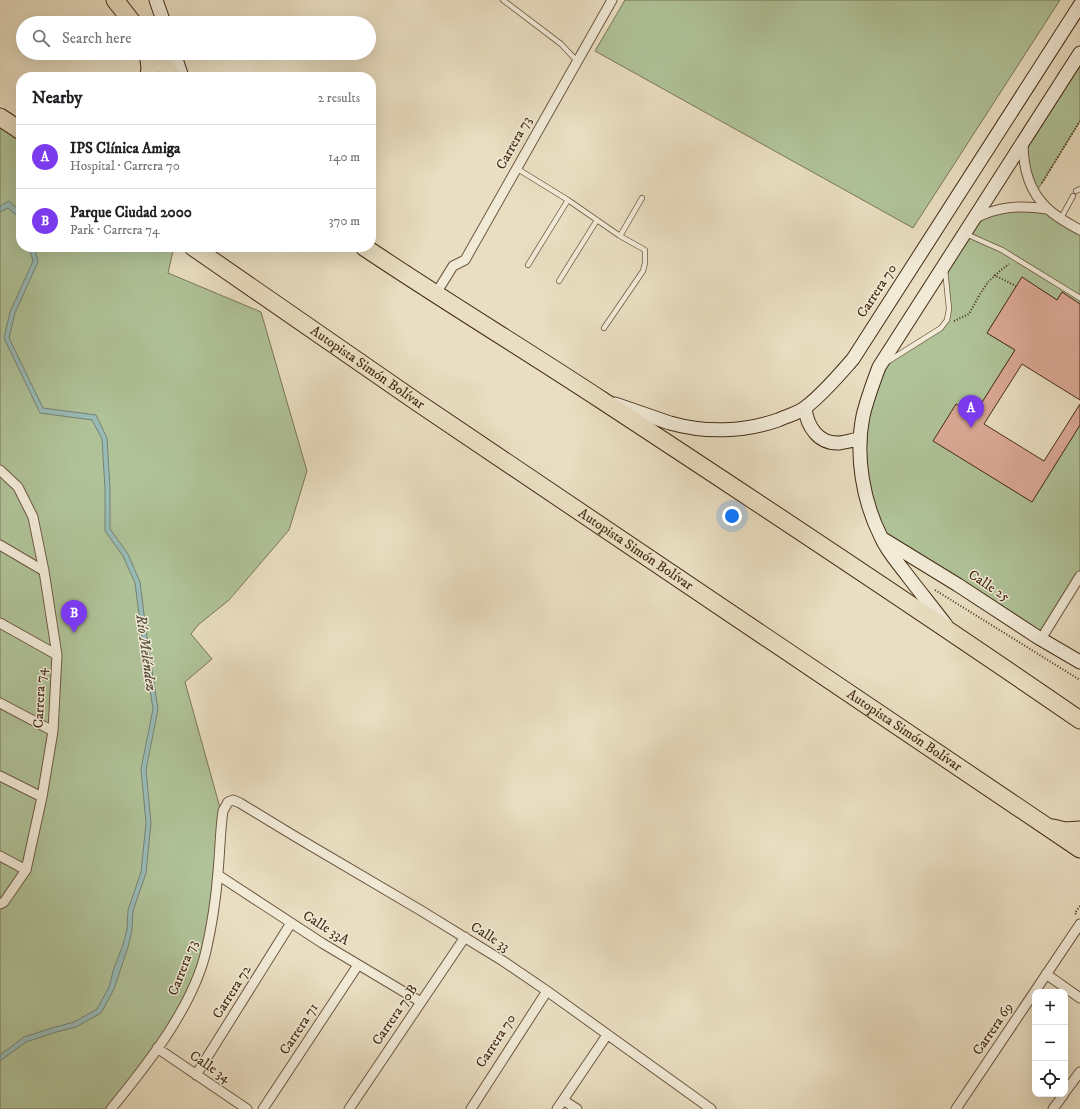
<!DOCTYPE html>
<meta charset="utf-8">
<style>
body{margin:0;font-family:"IM FELL DW Pica",serif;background:#f6f6f6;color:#202124}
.controls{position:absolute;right:12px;bottom:12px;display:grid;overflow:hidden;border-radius:8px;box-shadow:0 4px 16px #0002}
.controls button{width:36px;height:36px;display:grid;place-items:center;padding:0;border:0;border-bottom:1px solid #e0e0e0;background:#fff;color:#202124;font:20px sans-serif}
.you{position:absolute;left:732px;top:516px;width:14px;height:14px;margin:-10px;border:3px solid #fff;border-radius:50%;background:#1a73e8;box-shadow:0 0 0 6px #1a73e833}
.badge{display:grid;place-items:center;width:26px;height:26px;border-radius:50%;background:#7c3aed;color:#fff;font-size:13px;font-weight:700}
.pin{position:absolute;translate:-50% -33px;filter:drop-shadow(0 1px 2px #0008)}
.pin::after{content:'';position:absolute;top:21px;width:14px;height:12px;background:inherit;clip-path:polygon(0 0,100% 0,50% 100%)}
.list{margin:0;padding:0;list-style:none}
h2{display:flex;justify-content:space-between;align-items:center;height:52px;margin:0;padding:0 16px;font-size:17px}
h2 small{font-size:13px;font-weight:400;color:#757577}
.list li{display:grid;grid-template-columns:26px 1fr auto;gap:12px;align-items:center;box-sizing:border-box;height:64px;padding:0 16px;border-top:1px solid #e0e0e0}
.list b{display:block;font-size:15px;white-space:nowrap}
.list p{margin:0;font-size:13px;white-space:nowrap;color:#757577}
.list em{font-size:13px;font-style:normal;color:#757577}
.icon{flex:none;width:22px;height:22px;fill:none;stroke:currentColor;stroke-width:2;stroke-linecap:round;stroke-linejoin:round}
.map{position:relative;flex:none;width:1080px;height:1109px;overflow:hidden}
.search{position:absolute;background:#fff;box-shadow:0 4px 16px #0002;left:16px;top:16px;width:360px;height:44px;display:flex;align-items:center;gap:10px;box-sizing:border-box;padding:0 14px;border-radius:22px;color:#757577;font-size:15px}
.panel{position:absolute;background:#fff;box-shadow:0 4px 16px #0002;left:16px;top:72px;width:360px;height:180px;border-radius:16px}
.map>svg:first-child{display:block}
</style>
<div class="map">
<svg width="1080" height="1109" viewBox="0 0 1080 1109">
<rect width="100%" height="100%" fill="#e9dec1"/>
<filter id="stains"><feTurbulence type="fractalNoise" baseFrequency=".005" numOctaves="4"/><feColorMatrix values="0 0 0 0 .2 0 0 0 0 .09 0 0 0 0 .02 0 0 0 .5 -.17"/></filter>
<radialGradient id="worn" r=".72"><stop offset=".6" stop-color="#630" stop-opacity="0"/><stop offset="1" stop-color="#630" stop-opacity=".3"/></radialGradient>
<path fill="#b0c298" stroke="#7a7756" d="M625,0H1060L913,228L595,51Z
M1080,53V121L1035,194L1023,155Z
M0,117L21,131V247H174L168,273L261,312L307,471L289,530L229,600L198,625L191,634L212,659L185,682L222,815L209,938L189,995L111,1109H0Z
M1047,209L1080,230V304L1062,292L1057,300L1022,278L987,333L1015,350L974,415L934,441L1032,502L1080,425V573L1039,638L881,538L860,439L879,367L941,328L947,320L949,309L944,265L986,213Z"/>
<path fill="#98bbb7" stroke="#778276" d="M9,201L21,212V219L8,208L0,212V206Z
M29,247H34L38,262L15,313L9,338L43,408L96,415L107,438L110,488V529L128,554L140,582L147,638L158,709L146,770L151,823L146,873L133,911L132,930L128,947L114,989L101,1013L76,1027L53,1033L26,1042L0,1061V1055L24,1037L52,1028L74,1022L97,1009L109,987L114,968L123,945L127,929L128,910L141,872L146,823L141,769L153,709L142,638L135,583L123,556L105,531V489L102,439L92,420L40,413L4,338L10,312L33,261Z"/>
<path fill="#dba995" stroke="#452c15" d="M1022,277L1057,300L1062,292L1080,304V400L1022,364L984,424L1044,461L1080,404V425L1032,502L933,441L956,404L974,415L1015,350L987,333Z"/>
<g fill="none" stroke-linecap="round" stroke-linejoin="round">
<g stroke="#6e5840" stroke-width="6">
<path id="lane" d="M503,0L561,44L577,61
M516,168L568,200L620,236L645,250V263L643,271L604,328
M1076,191L1080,189
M1061,218L1073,196
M966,234L1002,250L1080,298
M620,236L642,198
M528,265L568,200
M559,281L597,220
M887,362L941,328L947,320L949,309L945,269"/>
</g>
<g stroke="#6e5840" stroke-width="11">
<path id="street" d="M1023,143C1023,167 1029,191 1047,208C1056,217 1069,224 1080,230
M974,219C998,206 1021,205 1047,209
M435,295L453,266L465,260L612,0
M0,470L18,487L33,517L44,571L57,655L53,731L42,797L26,870L4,902L0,904
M0,545L44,571
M0,623L57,655
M1041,639L1080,576
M0,703L53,731
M0,776L42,797
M0,856L26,870
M218,875L322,943L421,1002
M1046,974L1080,998
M157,1048L247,1109
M196,1075L291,923
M1065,1092L1080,1072
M563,1100L577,1109
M111,1109C147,1065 193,1007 206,951C212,925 216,898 218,872C220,852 220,831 223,811L228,802L233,800L240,803L296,837L420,910L503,961L547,991L711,1109
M263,1109L358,965
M349,1109L465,937
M471,1109L547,991
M557,1109L607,1035
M956,1109L1080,924
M1053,1109L1064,1094"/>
</g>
<g stroke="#452c15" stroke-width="15">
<path id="secondary" d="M156,0L164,23
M174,53L182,77
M615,404C633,410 652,417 670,423C705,433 744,432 778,420C787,416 799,413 806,407C824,393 838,376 853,359L1080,5
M805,408C807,426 818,444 839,443C846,442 853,440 860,439
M883,539L958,585L1039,638L1080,662
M946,625C933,608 920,592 907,575C898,563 887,551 881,537C863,501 855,456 863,416C867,399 873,383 879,367L1080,53"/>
</g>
<g stroke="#452c15" stroke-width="19">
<g id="highway">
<path d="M115,0L133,23"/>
<path d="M148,53L150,67L149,77"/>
<path d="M155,53L173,77"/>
<path d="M0,117L21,131"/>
<path id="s1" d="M193,247L417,402L1080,849"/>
<path d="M364,247C443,300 524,349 603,401C763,506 923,612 1080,720"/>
<path d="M1053,828L1065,831L1080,830"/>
</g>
</g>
<path stroke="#452c15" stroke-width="2" stroke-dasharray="1 2" stroke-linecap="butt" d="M1042,183L1080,121
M994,275L1016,286
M954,321L969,314L980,294L988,282L1001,270L1009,264
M935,590L1080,680
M1076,914L1075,913L1080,906"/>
<use href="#lane" stroke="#f1ead7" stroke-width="4.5"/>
<use href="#street" stroke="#f1ead7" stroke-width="9"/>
<use href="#secondary" stroke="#f1ead7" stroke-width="13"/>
<use href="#highway" stroke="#e9dec1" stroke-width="17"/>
</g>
<g text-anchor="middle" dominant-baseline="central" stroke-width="3" stroke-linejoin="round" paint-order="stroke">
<g font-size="14" fill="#452c15" stroke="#f1ead7">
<text transform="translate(514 143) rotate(-61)">Carrera 73</text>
<text transform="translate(877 291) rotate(-57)">Carrera 70</text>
<text stroke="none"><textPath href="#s1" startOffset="212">Autopista Simón Bolívar</textPath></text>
<text stroke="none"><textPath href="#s1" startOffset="536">Autopista Simón Bolívar</textPath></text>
<text transform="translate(989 586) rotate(33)">Calle 25</text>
<text transform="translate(40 698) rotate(-87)">Carrera 74</text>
<text stroke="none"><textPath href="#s1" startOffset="860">Autopista Simón Bolívar</textPath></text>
<text transform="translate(326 928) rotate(32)">Calle 33A</text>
<text transform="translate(490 937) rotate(32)">Calle 33</text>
<text transform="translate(183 968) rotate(-69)">Carrera 73</text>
<text transform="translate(232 992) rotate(-58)">Carrera 72</text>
<text transform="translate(395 1015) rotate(-56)">Carrera 70B</text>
<text transform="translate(299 1029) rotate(-57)">Carrera 71</text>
<text transform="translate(993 1029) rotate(-56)">Carrera 69</text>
<text transform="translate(496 1041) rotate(-57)">Carrera 70</text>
<text transform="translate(210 1067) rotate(34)">Calle 34</text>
</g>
<g font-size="15" font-style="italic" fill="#5a503e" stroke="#f1ead7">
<text transform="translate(146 653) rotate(82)">Río Meléndez</text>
</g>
</g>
<rect width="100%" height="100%" filter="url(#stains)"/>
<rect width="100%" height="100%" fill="url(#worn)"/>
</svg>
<div class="controls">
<button>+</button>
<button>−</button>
<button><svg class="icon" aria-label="locate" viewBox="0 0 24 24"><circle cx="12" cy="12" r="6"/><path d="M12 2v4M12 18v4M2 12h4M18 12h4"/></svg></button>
</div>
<div class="you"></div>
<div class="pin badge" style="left:971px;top:428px">A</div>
<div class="pin badge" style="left:74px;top:633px">B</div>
<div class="search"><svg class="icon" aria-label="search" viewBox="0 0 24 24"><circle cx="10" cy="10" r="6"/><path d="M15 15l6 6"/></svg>Search here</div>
<section class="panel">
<h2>Nearby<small>2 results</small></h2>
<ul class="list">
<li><span class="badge">A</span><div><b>IPS Clínica Amiga</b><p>Hospital · Carrera 70</p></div><em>140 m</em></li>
<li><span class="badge">B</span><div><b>Parque Ciudad 2000</b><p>Park · Carrera 74</p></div><em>370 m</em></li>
</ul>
</section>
</div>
